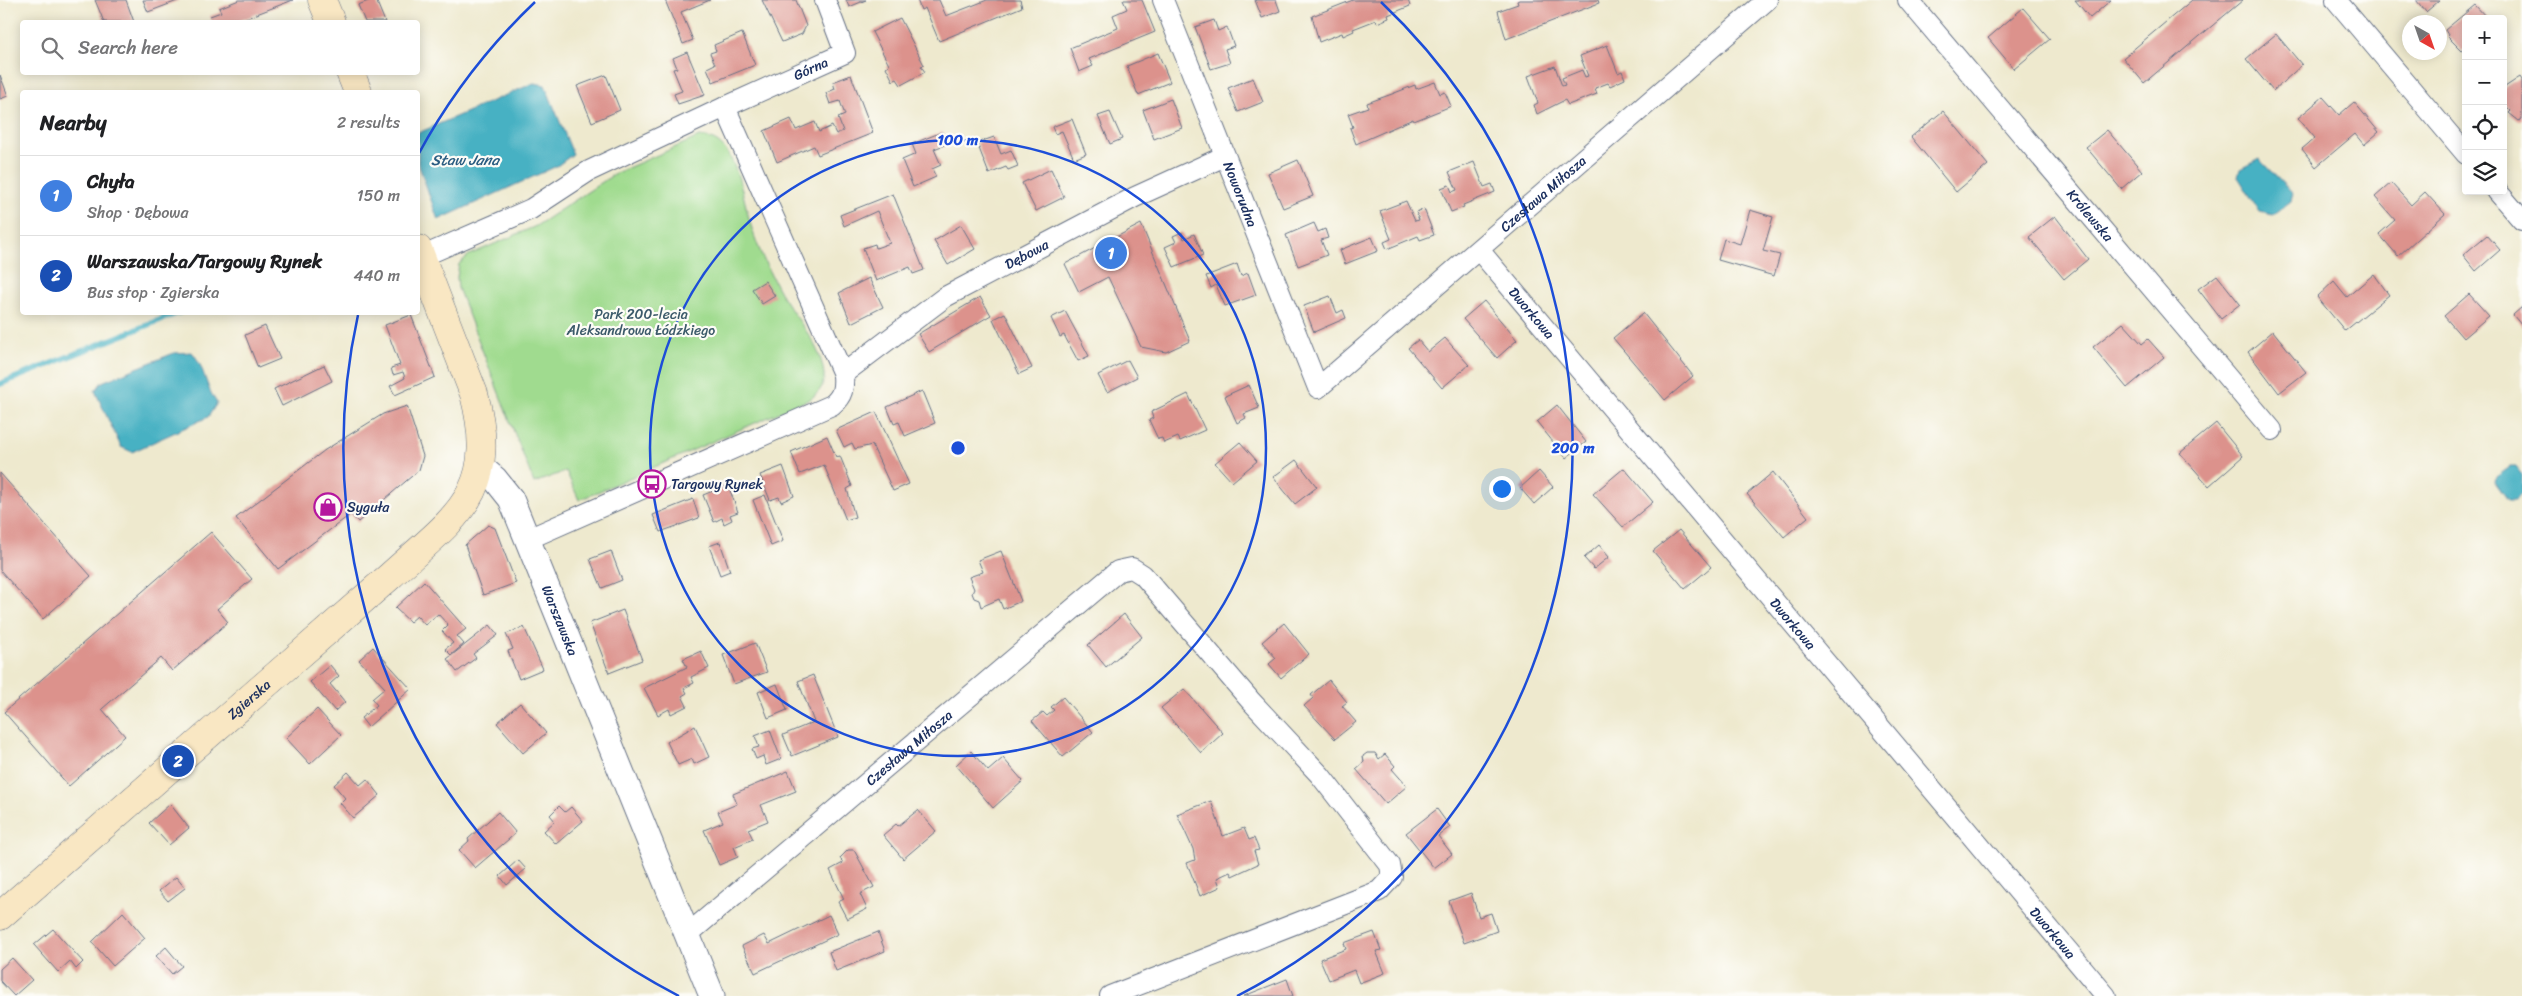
<!DOCTYPE html>
<meta charset="utf-8">
<style>
body{margin:0;font-family:Sriracha,sans-serif;background:#f6f6f6;color:#202124}
.controls{position:absolute;right:15px;top:15px;display:grid;overflow:hidden;border-radius:5px;box-shadow:0 2px 12px #0003}
.controls button{width:45px;height:45px;display:grid;place-items:center;padding:0;border:0;border-bottom:1px solid #e0e0e0;background:#fff;color:#202124;font:25px sans-serif}
.compass{position:absolute;left:2402px;top:15px;width:45px;height:45px;border-radius:50%;background:#fff;box-shadow:0 2px 12px #0003;rotate:140deg}
.you{position:absolute;left:1501px;top:488px;width:18px;height:18px;margin:-12px;border:4px solid #fff;border-radius:50%;background:#1a73e8;box-shadow:0 0 0 8px #1a73e833}
.badge{display:grid;place-items:center;width:32px;height:32px;border-radius:50%;background:#b5179e;color:#fff;font-size:16px;font-weight:700}
.pin{position:absolute;translate:-50% -50%;border:2px solid #fff;box-shadow:0 1px 5px #0006}
.list{margin:0;padding:0;list-style:none}
h2{display:flex;justify-content:space-between;align-items:center;height:65px;margin:0;padding:0 20px;font-size:21px}
h2 small{font-size:16px;font-weight:400;color:#757577}
.list li{display:grid;grid-template-columns:32px 1fr auto;gap:15px;align-items:center;box-sizing:border-box;height:80px;padding:0 20px;border-top:1px solid #e0e0e0}
.list b{display:block;font-size:19px;white-space:nowrap}
.list p{margin:0;font-size:16px;white-space:nowrap;color:#757577}
.list em{font-size:16px;font-style:normal;color:#757577}
.icon{flex:none;width:28px;height:28px;fill:none;stroke:currentColor;stroke-width:2;stroke-linecap:round;stroke-linejoin:round}
.map{position:relative;flex:none;width:2522px;height:996px;overflow:hidden}
.search{position:absolute;background:#fff;box-shadow:0 2px 12px #0003;left:20px;top:20px;width:400px;height:55px;display:flex;align-items:center;gap:12px;box-sizing:border-box;padding:0 18px;border-radius:5px;color:#757577;font-size:19px}
.panel{position:absolute;background:#fff;box-shadow:0 2px 12px #0003;left:20px;top:90px;width:400px;height:225px;border-radius:5px}
.map>svg:first-child{display:block}
</style>
<div class="map">
<svg width="2522" height="996" viewBox="0 0 2522 996">
<rect width="100%" height="100%" fill="#fdfcf7"/>
<filter id="ink" filterUnits="userSpaceOnUse"><feTurbulence type="fractalNoise" baseFrequency=".02" numOctaves="2"/><feDisplacementMap in="SourceGraphic" scale="10" xChannelSelector="R" yChannelSelector="G"/><feConvolveMatrix kernelMatrix="1 2 1 2 8 2 1 2 1" color-interpolation-filters="sRGB"/></filter>
<filter id="wash" filterUnits="userSpaceOnUse"><feTurbulence type="fractalNoise" baseFrequency=".0096" numOctaves="4" result="noise"/><feDisplacementMap in="SourceGraphic" scale="20" xChannelSelector="R" yChannelSelector="G"/><feGaussianBlur stdDeviation="1.12" result="paint"/><feColorMatrix in="noise" values="0 0 0 0 0 0 0 0 0 0 0 0 0 0 0 0 0 1.4 0 .05"/><feComposite in="paint" operator="in"/></filter>
<g filter="url(#wash)">
<rect width="100%" height="100%" fill="#eee9ce"/>
<path fill="#a0db8f" stroke="#5e8576" d="M699,137C711,137 720,142 727,152C742,175 744,206 753,232C759,250 768,270 777,287C792,316 820,340 824,374C825,385 819,393 810,399L579,500L566,471L534,483L458,288L457,277L459,264L469,255L536,226L616,173Z"/>
<path fill="#46b1c3" stroke="#307090" d="M534,83L545,85L573,154L557,166L438,220L418,163V133Z
M2259,159L2293,194L2291,201L2273,215L2260,212L2238,177L2240,169Z
M192,352C205,367 205,387 217,403L208,417L132,452L121,447L95,391L102,382L174,353Z
M2510,467H2516L2522,475V494L2515,500H2508L2495,482L2496,477Z"/>
<g fill="none" stroke-linecap="round" stroke-linejoin="round">
<path stroke="#46b1c3" stroke-width="6" d="M0,384L180,312"/>
</g>
<g id="blocks">
<path fill="#dc928c" d="M95,0H126L134,22H104Z
M143,0H180L148,12Z
M239,0H293L236,22H212L210,16L221,12L219,8Z
M371,0H376L385,22H365L358,5Z
M665,0H710L681,12L693,40L683,44Z
M762,0H796L806,26L802,34L782,42Z
M846,0H866L849,7Z
M917,0H939L946,16L987,0H1020L1022,7L939,41L925,8L921,10Z
M1123,0H1142L1155,32L1089,59L1093,66L1079,72L1070,48L1118,28L1113,15L1127,9Z
M1255,0H1276L1280,11L1262,18Z
M1353,0H1408L1410,6L1388,15L1389,18L1377,23L1376,20L1353,29L1354,31L1343,36L1342,33L1319,42L1312,16Z
M1519,0H1598L1599,3L1506,39L1498,11L1518,4L1517,1Z
M2075,0H2111L2090,18Z
M2192,0H2243L2144,83L2123,58Z
M2416,0H2440L2426,12Z
M2475,5L2488,19H2466V48L2462,51L2447,36L2448,35L2445,30Z
M2023,8L2050,39L2014,69L1988,38Z
M900,18L924,65L921,66L925,72L901,85L897,79L893,81L886,67L889,65L872,32Z
M1214,20L1218,31L1227,27L1234,46L1225,49L1230,63L1211,69L1195,27Z
M742,33L755,65L713,82L707,68L715,64L710,53L716,51L714,45Z
M2276,34L2302,65L2273,91L2246,59Z
M1607,45L1618,73L1622,71L1625,79L1610,86L1608,83L1595,88L1597,94L1568,105L1565,100L1537,114L1534,105L1538,103L1528,76L1555,66L1562,86L1565,85L1562,78L1582,70L1585,77L1588,76L1580,56Z
M687,52L705,95L678,104L674,94L682,91L673,69L677,68L673,58Z
M1158,53L1170,82L1138,95L1127,66Z
M0,75L8,96L0,99Z
M606,75L620,110L592,122L577,86Z
M851,75L873,133L818,155L814,146L777,162L764,131L791,119L796,130L815,122L819,132L832,126L836,134L843,131L838,118L845,115L840,101L830,104L826,93L835,89L833,82Z
M2520,77L2522,80V119L2519,121L2509,113L2511,111L2503,103V91L2505,87Z
M1253,78L1263,102L1238,112L1228,88Z
M1435,82L1440,94L1445,92L1451,106L1414,121L1413,119L1356,144L1350,128L1353,127L1348,114L1368,107L1367,103L1392,94L1415,85L1416,89Z
M2323,97L2339,115L2354,102L2379,132L2364,145L2355,134L2316,167L2302,149L2315,138L2298,118Z
M1171,99L1182,128L1154,139L1143,110Z
M1943,111L1988,165L1956,192L1911,137Z
M1110,112L1122,139L1110,144L1098,116Z
M1072,119L1086,154L1074,159L1062,131L1055,134L1052,127Z
M2107,130L2142,171L2121,189L2086,147Z
M942,132L947,144L934,149L941,165L932,169L936,177L913,187L902,160L916,154L912,144Z
M994,137L1001,154L1011,150L1018,166L1008,170L1006,167L989,174L977,143Z
M1298,160L1313,196L1283,208L1268,173Z
M1474,162L1484,187L1492,184L1495,192L1463,205L1464,207L1451,212L1441,188L1449,185L1452,192L1457,190L1449,172Z
M1051,169L1064,197L1036,211L1022,183Z
M2391,183L2411,205L2425,192L2445,214L2398,256L2379,234L2395,220L2375,197Z
M893,194L924,270L913,274L910,267L876,281L863,248L875,244L876,248L890,243L877,211L844,226L840,215Z
M1406,201L1415,221L1419,220L1416,212L1424,209L1434,235L1420,240L1418,236L1387,249L1384,242L1391,239L1380,211Z
M1750,210L1773,217L1763,251L1780,255L1774,276L1718,260L1724,239L1740,244Z
M2055,216L2088,259L2064,279L2029,237Z
M1314,223L1318,232L1325,229L1328,238L1321,240L1327,255L1298,266L1286,235Z
M1141,224L1190,341L1166,352L1141,347L1108,277L1079,292L1065,264Z
M961,225L975,249L948,265L934,241Z
M1182,232L1184,239L1194,234L1203,255L1174,267L1165,247L1176,242L1173,236Z
M2487,235L2500,250L2476,271L2463,255Z
M1372,237L1378,251L1345,264L1340,250Z
M1237,264L1241,276L1248,273L1256,295L1225,306L1216,285L1211,288L1206,276Z
M2374,274L2389,295L2345,331L2317,297L2334,281L2347,297Z
M2217,275L2240,304L2221,319L2198,289Z
M869,278L883,307L851,323L839,293Z
M765,281L775,296L762,304L752,289Z
M2469,294L2489,316L2463,338L2444,316Z
M1330,296L1337,313L1343,310L1346,318L1314,332L1304,306Z
M980,297L991,315L929,352L918,334Z
M1484,301L1517,340L1497,358L1463,319Z
M2522,307V326L2513,315Z
M1065,311L1089,356L1078,361L1064,335L1060,337L1051,318Z
M1005,313L1032,368L1019,374L993,319Z
M1643,313L1693,376L1665,400L1613,338Z
M411,315L435,377L395,395L390,386L405,378L403,372L393,375L391,368L400,365L385,325Z
M2123,323L2142,344L2148,339L2164,357L2127,388L2093,347Z
M265,326L280,359L258,368L245,335Z
M2273,331L2306,372L2279,393L2248,352Z
M1445,338L1469,365L1442,388L1408,348L1418,340L1428,352Z
M1128,360L1137,377L1107,392L1098,375Z
M324,365L332,381L282,406L274,389Z
M1249,385L1259,408L1244,414L1246,418L1237,423L1225,396Z
M922,391L935,423L905,436L899,422L894,424L887,407Z
M1188,394L1205,430L1180,441L1178,437L1164,443L1162,438L1158,439L1149,420L1153,418L1151,412Z
M1557,405L1586,442L1566,458L1537,422Z
M407,406L423,456L419,470L358,522L351,514L278,569L236,518L325,450L383,414Z
M876,412L909,484L893,491L872,445L855,449L852,443L844,447L836,430Z
M2216,423L2243,456L2209,486L2180,453Z
M827,436L836,457L840,456L852,486L847,489L855,517L846,520L824,465L800,474L791,452Z
M1240,442L1257,461L1232,482L1215,463Z
M1296,460L1317,487L1295,504L1273,477Z
M783,466L794,496L781,502L779,497L770,500L760,475Z
M1624,468L1653,502L1623,527L1593,494Z
M1539,471L1553,487L1534,504L1520,488Z
M1773,472L1808,517L1784,537L1747,494Z
M0,473L91,576L43,619L0,570Z
M728,485L738,512L730,515L732,520L724,524L722,518L714,522L703,495Z
M765,495L783,541L771,546L753,500Z
M693,499L699,518L660,532L653,515Z
M488,525L495,528L516,583L483,595L465,545Z
M1679,530L1711,567L1685,589L1653,551Z
M211,532L252,579L217,609L228,622L172,671L161,658L102,709L125,736L69,786L4,712Z
M720,542L730,571L720,575L709,546Z
M1599,545L1609,557L1594,569L1584,558Z
M611,551L622,580L602,588L590,559Z
M1001,551L1021,601L1003,609L999,599L981,607L979,600L974,598L972,593L974,589L969,577L983,572L978,560Z
M424,581L466,629L457,636L464,644L451,655L445,649L453,643L442,631L448,625L438,614L425,625L417,616L410,622L395,608Z
M623,610L642,660L609,673L590,623Z
M1124,614L1142,637L1106,667L1088,645Z
M1284,623L1309,654L1281,678L1269,664L1276,658L1262,642Z
M490,625L498,635L473,654L476,658L457,672L447,659Z
M524,627L543,669L519,679L508,651L513,649L506,634Z
M755,643L767,672L734,684L723,655Z
M373,647L411,689L368,727L361,718L377,705L372,699L385,688L359,660Z
M701,651L709,668L691,677L694,683L684,688L687,693L682,696L687,706L671,714L669,709L658,715L644,688L687,667L683,659Z
M330,665L339,676L330,684L345,702L335,711L310,682Z
M813,675L838,737L792,756L783,735L814,722L798,681Z
M1329,680L1347,702L1342,706L1356,722L1335,739L1304,706L1313,698L1311,695Z
M777,684L787,710L768,718L758,692Z
M1184,689L1223,733L1201,753L1161,708Z
M1063,697L1093,732L1063,757L1032,721L1043,712L1047,716L1054,710L1051,707Z
M520,703L546,733L523,753L497,723Z
M317,709L341,735L310,764L286,738Z
M695,726L709,757L694,764L692,759L678,765L667,742Z
M770,730L781,759L766,765L763,756L756,759L752,749L759,747L755,736Z
M971,751L988,771L1003,758L1023,781L993,808L956,765Z
M1367,753H1375L1379,759L1385,754L1395,766L1392,769L1407,786L1386,804L1356,769L1364,762L1363,756Z
M788,771L796,791L761,805L768,821L748,829L753,839L734,847L738,857L719,865L704,830L723,822L718,812L737,804L733,794Z
M348,772L360,785L367,779L380,795L353,818L340,803L345,798L334,785Z
M1211,801L1223,836L1244,828L1249,840L1254,838L1259,850L1254,851L1258,864L1232,876L1230,872L1217,878L1220,887L1200,896L1187,863L1195,860L1193,849L1177,814Z
M170,804L189,828L169,845L149,823Z
M559,806L565,812L571,807L583,821L556,844L544,831L555,821L550,815Z
M1437,809L1450,827L1438,836L1452,854L1434,868L1406,833Z
M918,810L936,831L903,859L883,835L896,824L898,826Z
M498,812L516,833L475,868L459,850L469,841L468,839Z
M848,850H854L874,887L860,894L867,909L847,919L838,902L844,899L830,870L843,863L840,858Z
M518,860L526,869L507,885L500,876Z
M176,877L185,888L168,901L159,891Z
M1471,893L1479,917L1491,913L1497,931L1464,943L1449,901Z
M123,912L145,938L113,966L92,942Z
M829,915L838,934L755,973L742,946L764,935L769,944Z
M53,929L83,962L76,969L70,961L58,972L34,945Z
M878,932L885,951L836,971L829,952Z
M1374,932L1381,950L1376,951L1385,973L1359,983L1354,970L1329,980L1320,959L1346,949L1344,943Z
M166,947L182,966L172,974L156,956Z
M12,958L32,980L14,996L0,981V969Z
M1287,979L1293,996H1244Z"/>
</g>
</g>
<g filter="url(#ink)">
<use href="#blocks" fill-opacity="0" stroke="#657085" stroke-width="1"/>
<g fill="none" stroke-linecap="round" stroke-linejoin="round">
<g stroke="#657085" stroke-width="22">
<g id="minor">
<path id="s1" d="M1163,0L1318,388L1767,0"/>
<path id="s2" d="M1908,0L2272,430"/>
<path d="M2336,0L2466,154"/>
<path id="s3" d="M725,107L845,53L825,0"/>
<path d="M2497,191L2522,220"/>
<path id="s4" d="M1479,250L2106,996"/>
<path d="M421,257L531,209L589,171L725,107L843,374C844,388 843,396 832,405L528,539"/>
<path id="s5" d="M843,374L945,297L1135,197L1225,156"/>
<path id="s6" d="M688,934L1118,571L1132,568L1143,575L1250,700L1320,775L1390,865L1392,877L1379,891L1110,996"/>
</g>
</g>
<g stroke="#657085" stroke-width="27">
<g id="tertiary">
<path id="s7" d="M481,467L495,479L511,499L712,996"/>
</g>
</g>
<g stroke="#657085" stroke-width="29">
<g id="secondary">
<path d="M322,0L331,22"/>
<path d="M350,72L358,92"/>
<path id="s8" d="M0,916L389,577C456,516 500,494 474,394L418,249"/>
</g>
</g>
<use href="#minor" stroke="#fff" stroke-width="20"/>
<use href="#tertiary" stroke="#fff" stroke-width="25"/>
<use href="#secondary" stroke="#f9e7c3" stroke-width="28"/>
</g>
</g>
<g fill="none" stroke="#1d4ed8" stroke-width="2.5">
<circle cx="958" cy="448" r="308"/>
<path d="M679 996A615 615 0 0 1 358 315M418 155A615 615 0 0 1 535 2M1381 2A615 615 0 0 1 1237 996"/>
</g>
<defs>
<g id="bus-ring" transform="scale(1.4375)"><circle r="9.5" fill="#fdfcf7" stroke="#b5179e" stroke-width="1.5"/><path d="M-5-6H5V4H4V6H2V4H-2V6H-4V4H-5ZM-3.5-4V0h7V-4ZM-3.5 1.2v1.5H-2V1.2ZM2 1.2v1.5H3.5V1.2Z" fill="#b5179e"/></g>
<g id="shop-ring" transform="scale(1.4375)"><circle r="9.5" fill="#fdfcf7" stroke="#b5179e" stroke-width="1.5"/><path d="M-5-2.5h2.3a2.7 3.5 0 0 1 5.4 0H5L5.5 6h-11ZM-1.5-2.5h3a1.5 2.3 0 0 0-3 0Z" fill="#b5179e"/></g>
</defs>
<g fill-rule="evenodd">
<use href="#bus-ring" x="652" y="484"/>
<use href="#shop-ring" x="328" y="507"/>
</g>
<g text-anchor="middle" dominant-baseline="central" stroke-width="4.5" stroke-linejoin="round" paint-order="stroke">
<g font-size="14" fill="#1b2f5e" stroke="#fdfcf7">
<text stroke="none"><textPath href="#s3" startOffset="94">Górna</textPath></text>
<text stroke="none"><textPath href="#s1" startOffset="209">Noworudna</textPath></text>
<text stroke="none"><textPath href="#s1" startOffset="715">Czesława Miłosza</textPath></text>
<text stroke="none"><textPath href="#s2" startOffset="282">Królewska</textPath></text>
<text stroke="none"><textPath href="#s5" startOffset="220">Dębowa</textPath></text>
<text stroke="none"><textPath href="#s4" startOffset="82">Dworkowa</textPath></text>
<text stroke="none"><textPath href="#s7" startOffset="175">Warszawska</textPath></text>
<text stroke="none"><textPath href="#s4" startOffset="488">Dworkowa</textPath></text>
<text stroke="none"><textPath href="#s8" startOffset="330">Zgierska</textPath></text>
<text stroke="none"><textPath href="#s6" startOffset="289">Czesława Miłosza</textPath></text>
<text stroke="none"><textPath href="#s4" startOffset="892">Dworkowa</textPath></text>
</g>
<g font-size="14" fill="#3c5a6a" stroke="#fdfcf7">
<text x="641" y="314">Park 200-lecia<tspan x="641" dy="16">Aleksandrowa Łódzkiego</tspan></text>
</g>
<g font-size="14" fill="#1b2f5e" stroke="#fdfcf7" text-anchor="start">
<text x="671" y="484">Targowy Rynek</text>
<text x="347" y="507">Syguła</text>
</g>
<g font-size="15" font-style="italic" fill="#2a5c81" stroke="#fdfcf7">
<text x="465" y="160">Staw Jana</text>
</g>
</g>
<circle cx="958" cy="448" r="8" fill="#1d4ed8" stroke="#fdfcf7" stroke-width="2.5"/>
<g font-size="15" text-anchor="middle" font-weight="bold" fill="#1d4ed8" stroke="#fdfcf7" stroke-width="4.5" stroke-linejoin="round" paint-order="stroke">
<text x="958" y="145">100 m</text>
<text x="1573" y="453">200 m</text>
</g>
</svg>
<div class="controls">
<button>+</button>
<button>−</button>
<button><svg class="icon" aria-label="locate" viewBox="0 0 24 24"><circle cx="12" cy="12" r="6"/><path d="M12 2v4M12 18v4M2 12h4M18 12h4"/></svg></button>
<button><svg class="icon" aria-label="layers" viewBox="0 0 24 24"><path d="M12 4l9 5-9 5-9-5zM3 14l9 5 9-5"/></svg></button>
</div>
<svg class="compass" viewBox="-18 -18 36 36"><path d="M0-13l5 13h-10z" fill="#e53935"/><path d="M0 13l5-13h-10z" fill="#757577"/></svg>
<div class="you"></div>
<div class="pin badge" style="left:1111px;top:253px;background:#3f7fe0">1</div>
<div class="pin badge" style="left:178px;top:761px;background:#1a4fb4">2</div>
<div class="search"><svg class="icon" aria-label="search" viewBox="0 0 24 24"><circle cx="10" cy="10" r="6"/><path d="M15 15l6 6"/></svg>Search here</div>
<section class="panel">
<h2>Nearby<small>2 results</small></h2>
<ul class="list">
<li><span class="badge" style="background:#3f7fe0">1</span><div><b>Chyła</b><p>Shop · Dębowa</p></div><em>150 m</em></li>
<li><span class="badge" style="background:#1a4fb4">2</span><div><b>Warszawska/Targowy Rynek</b><p>Bus stop · Zgierska</p></div><em>440 m</em></li>
</ul>
</section>
</div>
